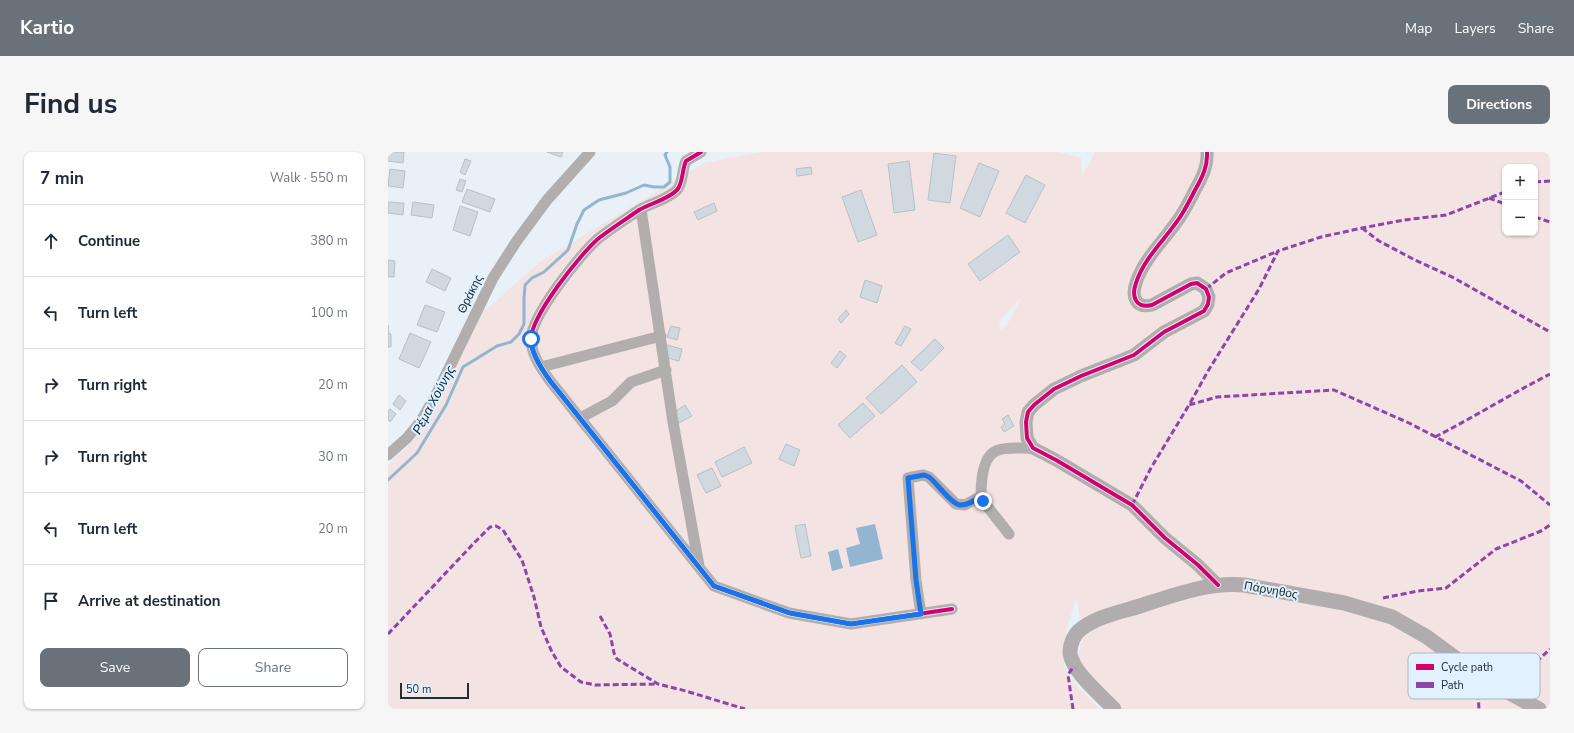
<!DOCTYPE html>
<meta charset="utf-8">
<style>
body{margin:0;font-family:"Nunito Sans",sans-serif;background:#f6f6f7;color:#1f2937}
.controls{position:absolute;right:12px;top:12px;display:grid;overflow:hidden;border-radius:8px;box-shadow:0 1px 3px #0004}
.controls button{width:36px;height:36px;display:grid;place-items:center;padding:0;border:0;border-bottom:1px solid #e0e1e3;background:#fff;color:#1f2937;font:20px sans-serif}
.scale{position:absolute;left:12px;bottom:10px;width:69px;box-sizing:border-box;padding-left:4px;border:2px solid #242e36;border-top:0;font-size:11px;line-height:14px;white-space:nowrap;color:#242e36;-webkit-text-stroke:3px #e2f1fe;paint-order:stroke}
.stop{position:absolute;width:12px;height:12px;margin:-9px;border:3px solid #1a73e8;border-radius:50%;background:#fff}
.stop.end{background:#1a73e8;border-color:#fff;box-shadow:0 1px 4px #0008}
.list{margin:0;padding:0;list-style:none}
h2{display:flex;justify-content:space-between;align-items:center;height:52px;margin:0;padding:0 16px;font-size:17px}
h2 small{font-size:13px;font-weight:400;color:#747a83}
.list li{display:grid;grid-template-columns:26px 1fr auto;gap:12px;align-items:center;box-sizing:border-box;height:72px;padding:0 16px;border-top:1px solid #e0e1e3}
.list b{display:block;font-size:15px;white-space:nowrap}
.list em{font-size:13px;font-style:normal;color:#747a83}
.actions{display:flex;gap:8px;padding:12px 16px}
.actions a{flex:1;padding:9px 0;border:1px solid #69727a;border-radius:8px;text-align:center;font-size:14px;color:#69727a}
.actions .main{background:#69727a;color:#fff}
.icon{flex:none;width:22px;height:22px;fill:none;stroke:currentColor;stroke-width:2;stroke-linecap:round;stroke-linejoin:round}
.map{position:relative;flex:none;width:1162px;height:557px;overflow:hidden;border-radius:8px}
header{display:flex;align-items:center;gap:24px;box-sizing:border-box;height:56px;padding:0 20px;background:#69727a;color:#fff}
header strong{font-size:19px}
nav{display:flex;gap:22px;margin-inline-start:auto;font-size:14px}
.intro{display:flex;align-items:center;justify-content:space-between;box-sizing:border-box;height:96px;padding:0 24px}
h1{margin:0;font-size:28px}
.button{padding:10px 18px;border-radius:8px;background:#69727a;color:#fff;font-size:14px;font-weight:700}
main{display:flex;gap:24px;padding:0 24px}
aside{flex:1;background:#fff;border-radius:8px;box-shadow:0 1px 3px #0004}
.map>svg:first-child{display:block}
</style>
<header>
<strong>Kartio</strong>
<nav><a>Map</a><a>Layers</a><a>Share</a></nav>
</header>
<div class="intro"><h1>Find us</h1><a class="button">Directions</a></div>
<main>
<aside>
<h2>7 min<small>Walk · 550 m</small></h2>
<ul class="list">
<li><svg class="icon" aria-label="ahead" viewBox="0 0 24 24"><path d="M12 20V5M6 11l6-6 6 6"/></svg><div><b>Continue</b></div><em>380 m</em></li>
<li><svg class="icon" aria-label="left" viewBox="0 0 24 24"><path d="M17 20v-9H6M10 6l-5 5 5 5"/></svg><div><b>Turn left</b></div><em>100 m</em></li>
<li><svg class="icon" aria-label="right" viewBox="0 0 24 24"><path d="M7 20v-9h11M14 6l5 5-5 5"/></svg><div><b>Turn right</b></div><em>20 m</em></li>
<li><svg class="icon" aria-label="right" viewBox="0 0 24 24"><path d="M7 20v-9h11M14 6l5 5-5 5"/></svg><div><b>Turn right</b></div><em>30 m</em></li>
<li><svg class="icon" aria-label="left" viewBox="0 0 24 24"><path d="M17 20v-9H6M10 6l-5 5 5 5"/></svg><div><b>Turn left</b></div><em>20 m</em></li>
<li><svg class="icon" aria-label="arrive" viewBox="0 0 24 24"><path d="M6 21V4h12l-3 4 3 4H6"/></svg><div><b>Arrive at destination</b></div></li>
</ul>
<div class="actions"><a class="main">Save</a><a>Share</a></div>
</aside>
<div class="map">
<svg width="1162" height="557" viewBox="0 0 1162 557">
<rect width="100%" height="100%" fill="#e8f0f8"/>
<path fill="#f3e3e2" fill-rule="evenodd" d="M373,0H670L693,6L694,25L707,0H1162V557H729L691,516L690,504L694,490L689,445C682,465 668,504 680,523C689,536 702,546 712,557H0V314L39,274L69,206L95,158H98L153,109L316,11ZM1117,15H1147V81H1117ZM633,146L619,173L613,178L611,175L613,167Z"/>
<path fill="#94b5cf" d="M487,372L495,407L462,415L458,396L472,392L468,376Z
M450,397L455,416L444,419L440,400Z"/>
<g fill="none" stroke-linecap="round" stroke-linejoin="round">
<path stroke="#94b5cf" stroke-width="3" d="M0,328L29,301L58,253L75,215L109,194L123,190L131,182L136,172V146L137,133L144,126L156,120L180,98L189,72L196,58L211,48L238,41L256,33L266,35H276L282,30V15L277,3L279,0"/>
</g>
<path fill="#d1d9e0" stroke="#b7c0c7" d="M0,0H16L15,11L0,9Z
M159,0H175L173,5Z
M546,1L568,4L562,51L540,48Z
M77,7L83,9L77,23L72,20Z
M521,9L527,58L506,61L500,12Z
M591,11L611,19L592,65L572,56Z
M423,15L424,22L409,24L408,17Z
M2,17L17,19L15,36L0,34Z
M638,23L657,33L637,71L618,61Z
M72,27L78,29L74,40L68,38Z
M79,37L107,47L102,60L74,50Z
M473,38L489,83L470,90L454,45Z
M0,50L16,51L15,63L0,61Z
M25,50L46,53L44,66L23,63Z
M326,51L329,59L310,68L306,60Z
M72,54L90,60L82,84L65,78Z
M620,83L632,100L592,129L580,112Z
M0,108L7,109L6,125H0Z
M44,117L63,126L57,139L38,130Z
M477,128L494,134L489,151L472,145Z
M37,153L57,160L49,180L29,173Z
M458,158L461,162L453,171L450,167Z
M0,173L1,182H3V195H0Z
M283,174L292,176L289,188L279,185Z
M517,174L523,177L513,194L507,191Z
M22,181L43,190L31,216L11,207Z
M547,187L556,196L533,219L523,210Z
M279,193L294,197L291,209L276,205Z
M452,199L458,204L449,216L443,211Z
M514,213L529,230L493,262L478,246Z
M11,243L18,249L12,258L5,252Z
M475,251L487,264L462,286L450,273Z
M297,253L304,264L291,271L285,261Z
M2,257L8,262L2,270L0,268V259Z
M620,263L626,274L616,280L613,275L617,272L614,267Z
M398,292L412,298L406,314L391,307Z
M356,295L364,311L334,325L327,310Z
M324,316L333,334L318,341L309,323Z
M417,372L423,404L413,406L407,374Z"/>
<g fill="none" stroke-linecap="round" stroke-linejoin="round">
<path stroke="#b2aeae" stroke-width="11" d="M313,0L298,9C294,17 295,32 289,38C279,48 263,51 251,58C238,67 224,76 211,86C193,101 141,166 143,189C144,204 155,219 163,230L326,434L401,461L463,472L564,457
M253,57L285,270L311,414
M153,215L273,184
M192,266L224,249L243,230L278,218
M0,303L19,286L33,269L49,241L105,126L128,90L159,48L202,0
M593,344L595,349L621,382
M533,462L528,428L520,326L535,323L541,325L568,352L577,353L593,344C593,331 594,305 608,299C618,294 634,297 645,296"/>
<path stroke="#b2aeae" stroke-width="13" d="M819,0C820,14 814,26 807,38C803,46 799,54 794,62C780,85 756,105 748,131C743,145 748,157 764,153L803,132L809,131L818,137L821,145L820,152L816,159L776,180L746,203L693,224L666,237L646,253L640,260L638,270L639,286L645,296L668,308L744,353L777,386L810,413L830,433"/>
<path stroke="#b1adaf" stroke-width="15" d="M726,557C713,543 684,520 682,501C682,492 686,482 693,477C710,464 733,460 752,454C786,443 820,430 856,433L956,451L1004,465L1039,485L1096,527L1151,557"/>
<path stroke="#8e44ad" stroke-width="3" stroke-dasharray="6 3" stroke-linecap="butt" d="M1147,30L1162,29
M1117,40L1058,63L1016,68L974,76L933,85L890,99L871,137L820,219L801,253L829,245L946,238L1021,271L1133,329L1162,353
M1101,46L1117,52
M1147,65L1162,70
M974,76L991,89L1027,108L1066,126L1162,180
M818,137L838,121L890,99
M1047,285C1086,265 1123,242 1162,222
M744,353L763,316L801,253
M995,446L1030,439L1058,436L1108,397L1153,379L1162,373
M212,464L222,482L226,501L229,507L270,532L298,539L357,557
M0,482L87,390L102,375L108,374L115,378L134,408L146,445L153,475L164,500L173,515L193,530L207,533L270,532
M1081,516L1090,542L1091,557
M1113,537L1124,526L1142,516L1162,497
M685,557L680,523L683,518L688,517"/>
<g stroke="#e2f1fe" stroke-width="6">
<path id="cycleway" d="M313,0L298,9C294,17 295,32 289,38C279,48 263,51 251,58C238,67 224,76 211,86C193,101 141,166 143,189C144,204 155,219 163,230L326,434L401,461L463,472L564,457
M819,0C820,14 814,26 807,38C803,46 799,54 794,62C780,85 756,105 748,131C743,145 748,157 764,153L803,132L809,131L818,137L821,145L820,152L816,159L776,180L746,203L693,224L666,237L646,253L640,260L638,270L639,286L645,296L668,308L744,353L777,386L810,413L830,433"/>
</g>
<use href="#cycleway" stroke="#d6006c" stroke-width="4"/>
</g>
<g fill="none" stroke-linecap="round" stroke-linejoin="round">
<path stroke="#1a73e8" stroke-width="5" d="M143,187C143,202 154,218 163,230L326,434L402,461L463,472L533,462L528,428L520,326L536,323L541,325C548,330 564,353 572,353C579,354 587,348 593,344L595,349"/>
</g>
<g text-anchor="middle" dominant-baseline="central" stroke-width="4" stroke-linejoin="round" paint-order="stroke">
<g font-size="12" fill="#242e36" stroke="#e2f1fe">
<text transform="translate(82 142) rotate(-63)">Θράκης</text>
<text transform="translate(883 438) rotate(10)">Πάρνηθος</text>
</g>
<g font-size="13" font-style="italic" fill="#072c45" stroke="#e2f1fe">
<text transform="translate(46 248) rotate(-62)">Ρέμα Χούνης</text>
</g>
</g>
<rect x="1020" y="501" width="132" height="46" rx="6" fill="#e2f1fe" stroke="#a9b6c2" stroke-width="1"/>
<rect x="1028" y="512" width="18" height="6" fill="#d6006c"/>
<rect x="1028" y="530" width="18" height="6" fill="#8e44ad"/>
<g font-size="11" fill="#242e36">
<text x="1053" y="519">Cycle path</text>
<text x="1053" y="537">Path</text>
</g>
</svg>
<div class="controls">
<button>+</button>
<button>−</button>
</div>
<div class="scale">50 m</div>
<div class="stop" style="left:143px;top:187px"></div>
<div class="stop end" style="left:595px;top:349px"></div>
</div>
</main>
